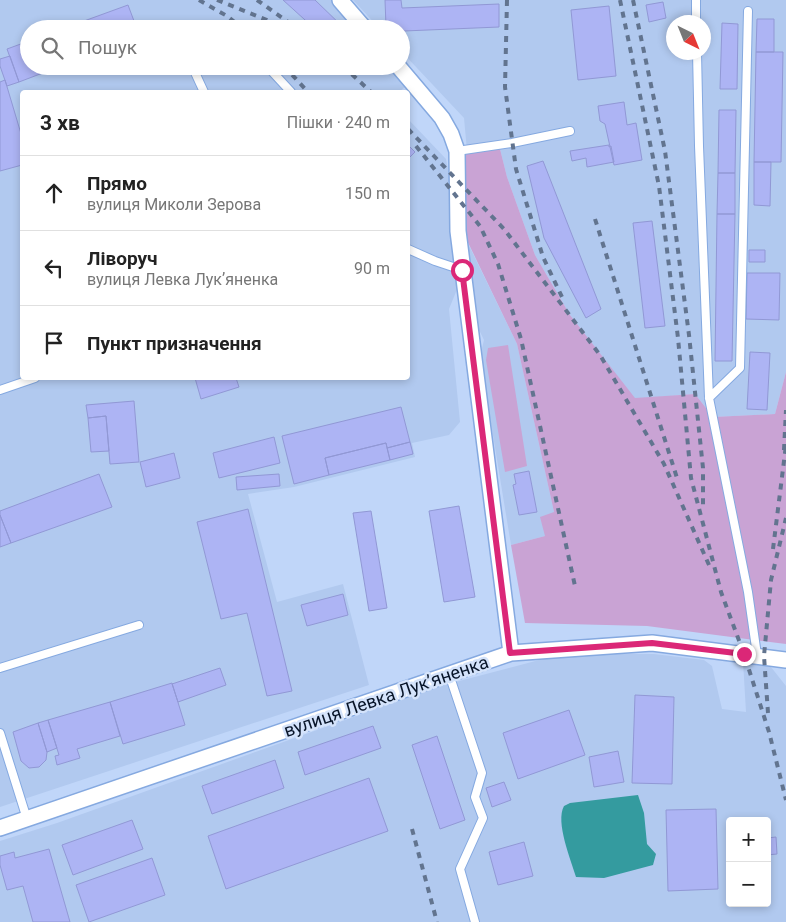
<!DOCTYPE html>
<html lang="uk">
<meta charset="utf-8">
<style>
body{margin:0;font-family:Roboto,sans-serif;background:#f6f6f6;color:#222}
.controls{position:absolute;right:15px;bottom:15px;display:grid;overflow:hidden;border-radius:5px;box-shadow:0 2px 8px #0003}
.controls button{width:45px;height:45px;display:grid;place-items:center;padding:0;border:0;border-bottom:1px solid #e0e0e0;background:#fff;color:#222;font:25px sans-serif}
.compass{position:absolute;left:666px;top:15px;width:45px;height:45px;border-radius:50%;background:#fff;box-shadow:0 2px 8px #0003;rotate:137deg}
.stop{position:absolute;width:15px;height:15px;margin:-11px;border:4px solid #db2777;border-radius:50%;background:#fff}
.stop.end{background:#db2777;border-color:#fff;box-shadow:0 1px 5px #0008}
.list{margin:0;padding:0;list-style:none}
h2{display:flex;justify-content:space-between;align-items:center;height:65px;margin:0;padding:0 20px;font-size:21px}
h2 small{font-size:16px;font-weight:400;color:#767676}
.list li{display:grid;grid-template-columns:32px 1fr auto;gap:15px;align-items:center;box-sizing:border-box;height:75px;padding:0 20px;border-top:1px solid #e0e0e0}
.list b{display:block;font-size:19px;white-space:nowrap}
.list p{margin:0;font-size:16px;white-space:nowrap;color:#767676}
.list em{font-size:16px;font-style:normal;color:#767676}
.icon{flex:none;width:28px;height:28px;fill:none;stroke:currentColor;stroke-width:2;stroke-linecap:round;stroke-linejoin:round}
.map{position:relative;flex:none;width:786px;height:922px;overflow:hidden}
.search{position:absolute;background:#fff;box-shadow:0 2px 8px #0003;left:20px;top:20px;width:390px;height:55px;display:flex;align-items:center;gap:12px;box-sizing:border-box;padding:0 18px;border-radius:28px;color:#767676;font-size:19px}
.panel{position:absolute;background:#fff;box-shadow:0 2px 8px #0003;left:20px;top:90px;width:390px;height:290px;border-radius:5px}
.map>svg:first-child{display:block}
</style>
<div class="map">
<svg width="786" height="922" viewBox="0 0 786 922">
<rect width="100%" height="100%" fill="#c0d6f9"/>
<path fill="#b1c9ef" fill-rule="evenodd" d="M0,0H332L356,29H29V66H389L406,86L399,92H22V378H408V119L446,159L457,221L517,344L554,512L545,536L511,545L480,356L484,340L458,287L449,309L460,422L449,435L412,443L415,457L294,487L248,494L277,602L343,584L369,685L0,807Z
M353,0H786V372L775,414L713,417L695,394L635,399L570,315L535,255L507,177L499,145L467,151L464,118L401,51V29H380ZM674,22H704V52H674Z
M582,654H654L704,660L712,666L722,709L746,712L743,661L767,662L786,686V922H0V841L57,823L440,686L547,658ZM730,821H767V903H730Z"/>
<path fill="#c9a3d4" d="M499,145L507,177L535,255L570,315L635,398L695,394L713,417L775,414L786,372V644L647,626L525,623L511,545L545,536L540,517L554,512L517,344L462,230L461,175L467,151Z
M508,345L527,466L505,472L486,360L488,348Z"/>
<path fill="#349b9f" d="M638,795L644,813L647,844L656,854L653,865L604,878L576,877C571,860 555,822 564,806L570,803Z"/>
<path fill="#adb4f4" stroke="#9198d5" d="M283,0H315L345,29H315Z
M385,0H401L402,8L499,4V27L404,31L405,36H401V29H390L389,26H386Z
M663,2L666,18L649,22L646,5Z
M128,5L137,29H62Z
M609,6L616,76L578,80L571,10Z
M757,19H774V52H756Z
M722,23L738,24L737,89H720Z
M29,41V66H61L19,82L7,49Z
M756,52H783L781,162H754Z
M10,56L19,82L7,86L0,66V59Z
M5,80L22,137V165L0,171V82Z
M624,102L627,125L636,123L642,160L614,165L605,124L600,121L598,106Z
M719,110H736L735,173H718Z
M408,145L415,152L408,159Z
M609,145V147L611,146L614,162L587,167L586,158L572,161L570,151Z
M543,161L601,309L586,318L544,238L527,166Z
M754,162H771L770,206L754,205Z
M718,173H735V214H717Z
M717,214H735L732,361H715Z
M652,221L665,326L645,328L633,223Z
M749,250H765V262H749Z
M747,273H780L779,320L746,319Z
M750,352L770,353L767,410L747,409Z
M195,378H236L239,387L201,399Z
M134,401L139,462L110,464L106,416L88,418L86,405Z
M401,407L410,442L387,448L386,443L325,458L329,475L294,484L282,436Z
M106,416L109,451L91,452L88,418Z
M274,437L280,463L219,478L213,453Z
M410,442L413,454L390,460L387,448Z
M386,443L390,460L329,475L325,458Z
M174,453L180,478L146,487L140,462Z
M529,471L537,512L519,515L513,485L516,484L514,474Z
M99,474L112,507L11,543L0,515V511Z
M279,474L280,486L237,490L236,477Z
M459,506L475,597L444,602L429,511Z
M248,509L292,691L267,696L247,613L221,619L197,522Z
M371,511L387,608L369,611L353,513Z
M0,515L11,543L0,547Z
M343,594L348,615L307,626L301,605Z
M220,668L226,685L178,702L172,684Z
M172,683L185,725L123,744L110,702Z
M635,695L674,697L672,784L632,783Z
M110,702L120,736L77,749L80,758L57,765L55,756L59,755L48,720Z
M569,710L585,755L518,779L503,733Z
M48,720L57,748L47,752L38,723Z
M38,723L47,752L46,760L39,767L29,768L21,761L13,732Z
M373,726L381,748L305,775L298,752Z
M437,736L465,820L440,829L412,745Z
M618,751L624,782L594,787L589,757Z
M275,760L284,788L212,814L202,786Z
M369,778L388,831L226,889L208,836Z
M504,782L511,800L492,807L486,788Z
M716,809L718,889L668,891L666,810Z
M132,820L143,849L73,875L62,845Z
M776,837L777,854L767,855V838Z
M524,842L533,876L498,885L489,852Z
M49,849L70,922H33L23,886L7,890L0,865V856L14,852L15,858Z
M152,858L165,895L89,922L76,885Z"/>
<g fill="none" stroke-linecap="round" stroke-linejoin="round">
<g stroke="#85a9e0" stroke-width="10">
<path id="lane" d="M696,0V22
M697,52L699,146L709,398L748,592L757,655
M192,66L204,92
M267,66L291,92
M457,151L512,143L570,131
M408,249L435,261L462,270
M0,390L35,378
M709,398L740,368L748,11
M0,668L139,625
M449,674L482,773L475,797L483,818L460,869L475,922
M0,733L27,819"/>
</g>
<g stroke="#85a9e0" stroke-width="18">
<path id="street" d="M340,0L365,29
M398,66L442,118L451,134L457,151L458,231L511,653
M0,828L511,653L652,643L786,660"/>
</g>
<use href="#lane" stroke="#fff" stroke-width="8"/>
<use href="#street" stroke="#fff" stroke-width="15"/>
<path stroke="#62748f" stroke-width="4" stroke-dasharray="6 6" stroke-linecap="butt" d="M199,0L227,16L243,29
M217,0L267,20L284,29
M257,0L298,29
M507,0L505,87L516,169L543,257L562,297
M620,0L659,186L678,338L691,478L721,592L744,654L769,732L786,800
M633,0L665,151L689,335L703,468V507
M284,66L308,92
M343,66L371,92
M408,129L504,229L600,355L664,464L709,565
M416,146L480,226L498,264L521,339L575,586
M595,219L677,478
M784,450L786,410
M773,549L786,445
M768,713L764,656L771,580L786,518
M412,829L437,922"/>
</g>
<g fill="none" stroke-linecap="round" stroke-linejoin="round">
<path stroke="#db2777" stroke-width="6" d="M462,270L510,653L652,643L744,654"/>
</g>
<g text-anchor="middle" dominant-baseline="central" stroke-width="5" stroke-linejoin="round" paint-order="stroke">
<g font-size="18" fill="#071428" stroke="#d4e3fb">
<text transform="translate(386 696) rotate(-19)">вулиця Левка Лукʼяненка</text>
</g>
</g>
</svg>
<div class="controls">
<button>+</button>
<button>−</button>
</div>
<svg class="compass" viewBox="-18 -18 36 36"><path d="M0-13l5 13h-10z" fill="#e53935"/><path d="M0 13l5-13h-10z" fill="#767676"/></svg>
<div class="stop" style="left:462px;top:270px"></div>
<div class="stop end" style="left:744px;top:654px"></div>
<div class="search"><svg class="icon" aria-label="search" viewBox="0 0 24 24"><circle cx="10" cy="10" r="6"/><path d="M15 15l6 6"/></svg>Пошук</div>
<section class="panel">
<h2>3 хв<small>Пішки · 240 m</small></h2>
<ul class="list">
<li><svg class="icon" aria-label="ahead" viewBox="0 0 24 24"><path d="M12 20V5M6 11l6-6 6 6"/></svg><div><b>Прямо</b><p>вулиця Миколи Зерова</p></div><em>150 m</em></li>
<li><svg class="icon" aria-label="left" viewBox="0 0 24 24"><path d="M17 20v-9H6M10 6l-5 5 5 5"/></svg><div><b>Ліворуч</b><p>вулиця Левка Лукʼяненка</p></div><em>90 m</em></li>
<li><svg class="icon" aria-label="arrive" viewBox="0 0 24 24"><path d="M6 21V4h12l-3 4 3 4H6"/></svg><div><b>Пункт призначення</b></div></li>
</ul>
</section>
</div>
